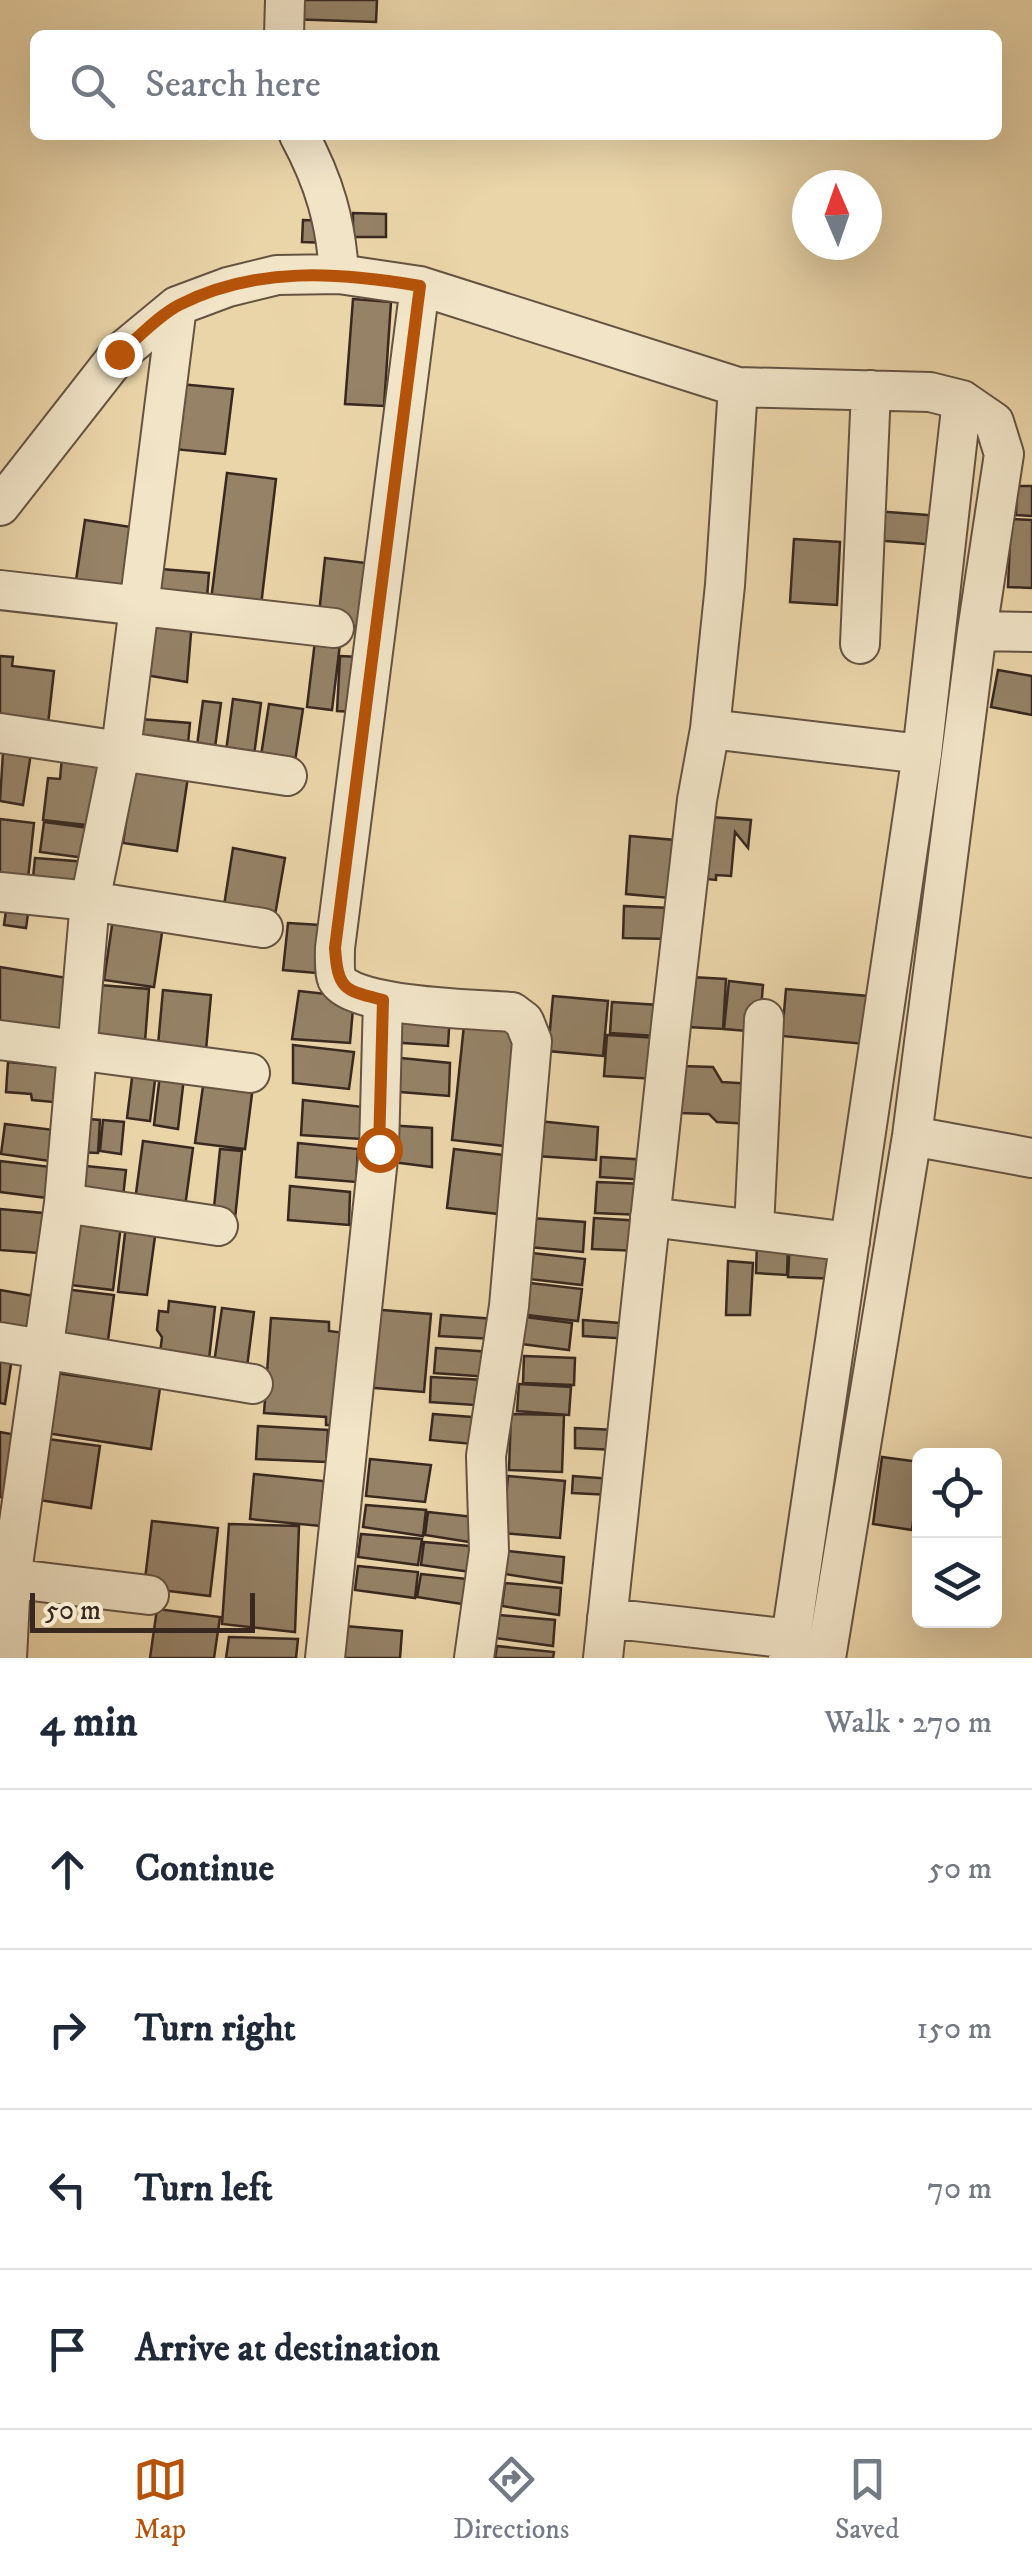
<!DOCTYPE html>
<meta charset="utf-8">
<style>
body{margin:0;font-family:"IM FELL DW Pica",serif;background:#f6f6f7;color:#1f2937}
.controls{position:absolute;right:30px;bottom:30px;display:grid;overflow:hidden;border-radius:15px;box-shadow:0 10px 40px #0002}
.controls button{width:90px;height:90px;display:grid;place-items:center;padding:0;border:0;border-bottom:2px solid #e0e1e3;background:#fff;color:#1f2937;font:50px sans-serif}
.compass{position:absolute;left:792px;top:170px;width:90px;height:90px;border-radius:50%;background:#fff;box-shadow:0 10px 40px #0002;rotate:358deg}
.scale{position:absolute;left:30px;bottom:25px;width:225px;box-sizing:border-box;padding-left:10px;border:5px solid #392820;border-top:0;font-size:28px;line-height:35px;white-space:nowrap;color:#392820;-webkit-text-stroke:8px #f1e4c7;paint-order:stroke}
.stop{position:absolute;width:30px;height:30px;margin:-22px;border:8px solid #b45309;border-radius:50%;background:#fff}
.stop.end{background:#b45309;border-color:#fff;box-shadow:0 2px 10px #0008}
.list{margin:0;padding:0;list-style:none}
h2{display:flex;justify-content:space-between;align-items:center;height:130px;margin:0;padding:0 40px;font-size:42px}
h2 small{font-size:32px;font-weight:400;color:#747a83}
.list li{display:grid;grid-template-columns:65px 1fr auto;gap:30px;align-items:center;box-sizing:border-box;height:160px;padding:0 40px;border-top:2px solid #e0e1e3}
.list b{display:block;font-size:38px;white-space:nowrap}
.list em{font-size:32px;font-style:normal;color:#747a83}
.icon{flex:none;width:55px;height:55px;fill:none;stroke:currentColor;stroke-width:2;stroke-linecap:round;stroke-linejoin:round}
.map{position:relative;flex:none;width:1032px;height:1658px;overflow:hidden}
.search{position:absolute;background:#fff;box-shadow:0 10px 40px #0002;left:30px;right:30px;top:30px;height:110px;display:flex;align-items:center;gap:25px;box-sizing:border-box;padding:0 35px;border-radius:15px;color:#747a83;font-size:38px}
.sheet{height:770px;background:#fff}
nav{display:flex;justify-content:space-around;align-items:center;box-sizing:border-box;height:140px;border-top:2px solid #e0e1e3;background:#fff;font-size:28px;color:#747a83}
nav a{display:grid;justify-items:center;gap:5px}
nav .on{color:#b45309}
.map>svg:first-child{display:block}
</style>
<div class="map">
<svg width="1032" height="1658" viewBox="0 0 1032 1658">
<rect width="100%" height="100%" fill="#ead5a9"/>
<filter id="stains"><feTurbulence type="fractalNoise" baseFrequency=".002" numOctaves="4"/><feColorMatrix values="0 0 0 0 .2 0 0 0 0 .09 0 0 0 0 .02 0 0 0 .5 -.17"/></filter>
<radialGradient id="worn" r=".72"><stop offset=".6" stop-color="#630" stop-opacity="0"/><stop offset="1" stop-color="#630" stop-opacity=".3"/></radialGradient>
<path fill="#958267" stroke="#392820" stroke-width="2.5" d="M288,0H377L376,22L287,19Z
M353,213L386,214V237H353Z
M303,220L332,221L331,243L302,242Z
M353,299L391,302L384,406L345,404Z
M180,384L233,389L225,454L173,449Z
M227,473L276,479L260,614L210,608Z
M1017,486H1032V516L1016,515Z
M875,511L940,516L938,545L873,540Z
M1011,519L1032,520V588L1008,587Z
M85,520L137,528L127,594L75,587Z
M794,539L840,542L837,605L790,602Z
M325,558L366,563L358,627L318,623Z
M161,569L209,573L206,610L158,606Z
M154,619L192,621L187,682L145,675Z
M315,641L340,644L332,710L307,707Z
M0,656L13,657L12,666L54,671L47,733L0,728Z
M340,656L359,657L356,712L337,711Z
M998,670L1032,676V715L991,707Z
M233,699L261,703L253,763L225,759Z
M203,701L221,703L214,755L196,753Z
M269,704L303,709L294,768L260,762Z
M140,719L190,723L187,754L137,749Z
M4,736L33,740L23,805L0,801Z
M62,757L102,761L95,826L43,820L48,778L60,779Z
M135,762L189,770L177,851L123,843Z
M711,817L751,820L748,848L735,832L731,876L716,875V880L695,878Z
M0,819L34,823L27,888L0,885Z
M44,822L97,829L93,859L40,852Z
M630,836L675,840L670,898L626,894Z
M233,848L285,858L274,921L223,912Z
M35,858L87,862L85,892L32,887Z
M8,896L30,900L26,928L4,925Z
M624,906L671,908L670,939L623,938Z
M114,912L164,919L154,987L104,980Z
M288,923L320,925L316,973L283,970Z
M0,967L73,979L63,1043L0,1033Z
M691,977L726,979L723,1029L688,1027Z
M729,981L763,985L759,1032L724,1029Z
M99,985L149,989L144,1055L94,1051Z
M786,989L868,996L864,1044L782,1036Z
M163,990L211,995L205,1061L157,1056Z
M299,991L354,997L350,1043L292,1039Z
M553,996L608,1001L603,1056L548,1051Z
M612,1002L659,1005L657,1036L610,1033Z
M390,1007L450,1013L448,1046L388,1042Z
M464,1025L518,1031L505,1146L452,1140Z
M607,1035L660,1038L657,1079L604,1076Z
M293,1045L354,1052L349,1089L293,1083Z
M391,1057L450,1063L449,1096L388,1091Z
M8,1062L62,1067L60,1090L54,1092L53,1102L32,1100L31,1094L6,1092Z
M134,1062L157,1064L150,1121L127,1118Z
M161,1066L185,1069L178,1129L154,1125Z
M681,1066L713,1067L722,1082L753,1084L750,1124L717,1122L709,1114L680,1113Z
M204,1079L253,1086L245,1149L195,1143Z
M303,1100L363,1107L361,1139L301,1135Z
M77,1118L100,1120L98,1153L76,1152Z
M103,1120L124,1122L121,1154L100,1151Z
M538,1121L598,1127L596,1160L536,1156Z
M5,1124L54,1130L50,1161L1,1154Z
M387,1125L432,1128V1167L384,1161Z
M143,1141L193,1148L184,1214L134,1208Z
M298,1143L358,1149L356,1182L296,1177Z
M220,1149L242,1151L235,1219L213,1217Z
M454,1149L513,1156L507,1215L447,1208Z
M601,1157L649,1160L648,1180L600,1177Z
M0,1161L51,1167L47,1198L0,1192Z
M76,1165L126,1170L122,1206L72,1200Z
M597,1182L645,1184L643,1215L595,1213Z
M290,1186L350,1192L349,1225L288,1220Z
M0,1209L43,1213L39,1253L0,1250Z
M531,1218L585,1222L583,1252L529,1247Z
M594,1218L642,1221L640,1251L592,1249Z
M69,1219L121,1225L113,1290L62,1284Z
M126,1225L156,1229L147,1295L118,1292Z
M790,1239L841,1241L840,1279L788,1277Z
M757,1242L788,1244L787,1275L756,1273Z
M532,1253L585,1259L582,1285L529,1279Z
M728,1261L753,1263L750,1315H726Z
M530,1283L582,1289L578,1321L527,1315Z
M64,1289L114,1295L107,1348L56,1339Z
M0,1290L34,1296L27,1338L0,1334Z
M169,1301L215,1307L208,1368L159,1362L162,1337L157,1330L159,1311L168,1312Z
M222,1308L254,1312L246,1375L213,1370Z
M370,1309L431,1314L424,1392L363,1387Z
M441,1315L495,1319L494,1339L439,1336Z
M517,1316L572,1323L569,1350L513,1343Z
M271,1318L329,1322V1331L345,1333L338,1425H326V1417L264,1413Z
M583,1320L632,1324L631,1339L583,1336Z
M436,1348L491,1352L489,1377L434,1373Z
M524,1356L575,1358L574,1385L523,1383Z
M0,1357L12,1358L5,1404L0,1403Z
M56,1373L160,1388L151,1449L46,1433Z
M431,1377L484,1380L483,1396H475V1405L430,1402Z
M519,1384L571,1387L569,1415L517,1411Z
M433,1414L485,1418L483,1445L430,1440Z
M511,1414L564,1415L562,1472L509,1470Z
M258,1426L328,1430L326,1462L256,1459Z
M575,1428L615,1430V1450L575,1448Z
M0,1432L16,1435L6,1498L0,1497Z
M48,1439L100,1446L91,1508L39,1500Z
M882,1457L920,1462L912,1530L873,1524Z
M370,1459L431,1465L425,1502L366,1496Z
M254,1474L324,1481L320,1526L250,1519Z
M508,1476L565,1481L560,1538L503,1533Z
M573,1476L612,1479L611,1495L572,1493Z
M366,1505L426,1510L423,1536L363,1527Z
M428,1512L484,1518L482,1544L425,1535Z
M152,1521L218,1528L210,1596L144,1588Z
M229,1524L299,1526L295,1632L222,1624Z
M361,1534L422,1539L418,1565L358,1557Z
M424,1542L480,1547L478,1573L421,1565Z
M508,1551L564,1557L562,1583L505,1574Z
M358,1566L418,1572L415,1598L355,1590Z
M421,1574L477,1580L475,1606L417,1597Z
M505,1583L561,1588L559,1615L502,1606Z
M157,1609L220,1617L214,1658H150Z
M499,1615L555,1620L553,1646L495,1638Z
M345,1626L402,1631L400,1658H343Z
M229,1637L298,1639L296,1658H226Z
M497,1646L554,1652L553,1658H495Z"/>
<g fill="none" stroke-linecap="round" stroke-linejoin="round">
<g stroke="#655342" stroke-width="42">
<path id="minor" d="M284,35L285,0
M299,135C324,181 336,222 339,274
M420,286L335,948C335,957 334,972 337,979C352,1008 480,1009 512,1012L524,1021L532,1041L509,1306L486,1456L489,1551L474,1658
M0,506L119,354L177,306L228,287L277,275L339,274L420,286L738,387L930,392L962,400L994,422L1004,454L977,631L912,1136L826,1658
M0,590L334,628
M977,631L1032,632
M860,644L871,390
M710,729L922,754
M0,733L287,776
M0,892L90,901L263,928
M0,1040L250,1073
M912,1136L1032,1158
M64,1203L218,1226
M650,1217L850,1242
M754,1228L764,1019
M0,1342L253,1384
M0,1577L149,1595
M607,1618L791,1639
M7,1658L11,1579L64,1203L90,901L121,749L177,306
M325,1658L379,1149L383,1000
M603,1658L671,1025L697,800L710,729L725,585L738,387
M788,1658L922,754L962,400"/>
</g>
<use href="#minor" stroke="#f1e4c7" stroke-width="38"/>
</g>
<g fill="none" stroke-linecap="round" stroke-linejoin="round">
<path stroke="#b45309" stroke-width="12" d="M119,354C138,338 158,316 179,305C256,266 338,272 420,286L335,948C338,990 344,990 383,1000L379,1149"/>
</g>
<rect width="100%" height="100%" filter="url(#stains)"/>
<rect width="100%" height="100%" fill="url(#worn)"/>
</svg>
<div class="controls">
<button><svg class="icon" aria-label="locate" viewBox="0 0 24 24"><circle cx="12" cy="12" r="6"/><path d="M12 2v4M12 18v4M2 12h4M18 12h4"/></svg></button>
<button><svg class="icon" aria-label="layers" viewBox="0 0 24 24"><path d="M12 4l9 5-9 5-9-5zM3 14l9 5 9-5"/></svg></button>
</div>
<svg class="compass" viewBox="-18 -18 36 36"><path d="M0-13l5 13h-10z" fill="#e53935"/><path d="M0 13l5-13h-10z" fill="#747a83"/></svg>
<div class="scale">50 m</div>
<div class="stop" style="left:379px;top:1149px"></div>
<div class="stop end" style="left:119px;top:354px"></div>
<div class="search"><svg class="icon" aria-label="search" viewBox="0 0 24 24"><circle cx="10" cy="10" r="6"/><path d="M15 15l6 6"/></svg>Search here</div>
</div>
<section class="sheet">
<h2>4 min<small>Walk · 270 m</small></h2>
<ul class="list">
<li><svg class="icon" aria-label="ahead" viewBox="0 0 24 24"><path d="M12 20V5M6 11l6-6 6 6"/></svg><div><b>Continue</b></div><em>50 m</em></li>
<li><svg class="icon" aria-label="right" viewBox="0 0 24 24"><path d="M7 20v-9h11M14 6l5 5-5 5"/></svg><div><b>Turn right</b></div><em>150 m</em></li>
<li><svg class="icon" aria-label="left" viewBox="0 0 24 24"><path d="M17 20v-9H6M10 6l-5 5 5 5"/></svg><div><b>Turn left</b></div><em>70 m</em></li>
<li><svg class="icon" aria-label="arrive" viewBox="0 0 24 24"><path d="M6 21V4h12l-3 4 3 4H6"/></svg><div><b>Arrive at destination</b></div></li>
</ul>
</section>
<nav>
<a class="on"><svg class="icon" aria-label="map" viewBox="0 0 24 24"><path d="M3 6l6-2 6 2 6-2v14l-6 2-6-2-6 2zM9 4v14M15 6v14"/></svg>Map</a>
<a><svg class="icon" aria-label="directions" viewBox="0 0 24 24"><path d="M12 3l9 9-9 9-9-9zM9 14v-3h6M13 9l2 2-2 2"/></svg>Directions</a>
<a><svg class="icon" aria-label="saved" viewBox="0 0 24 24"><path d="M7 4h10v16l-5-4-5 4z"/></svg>Saved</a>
</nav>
